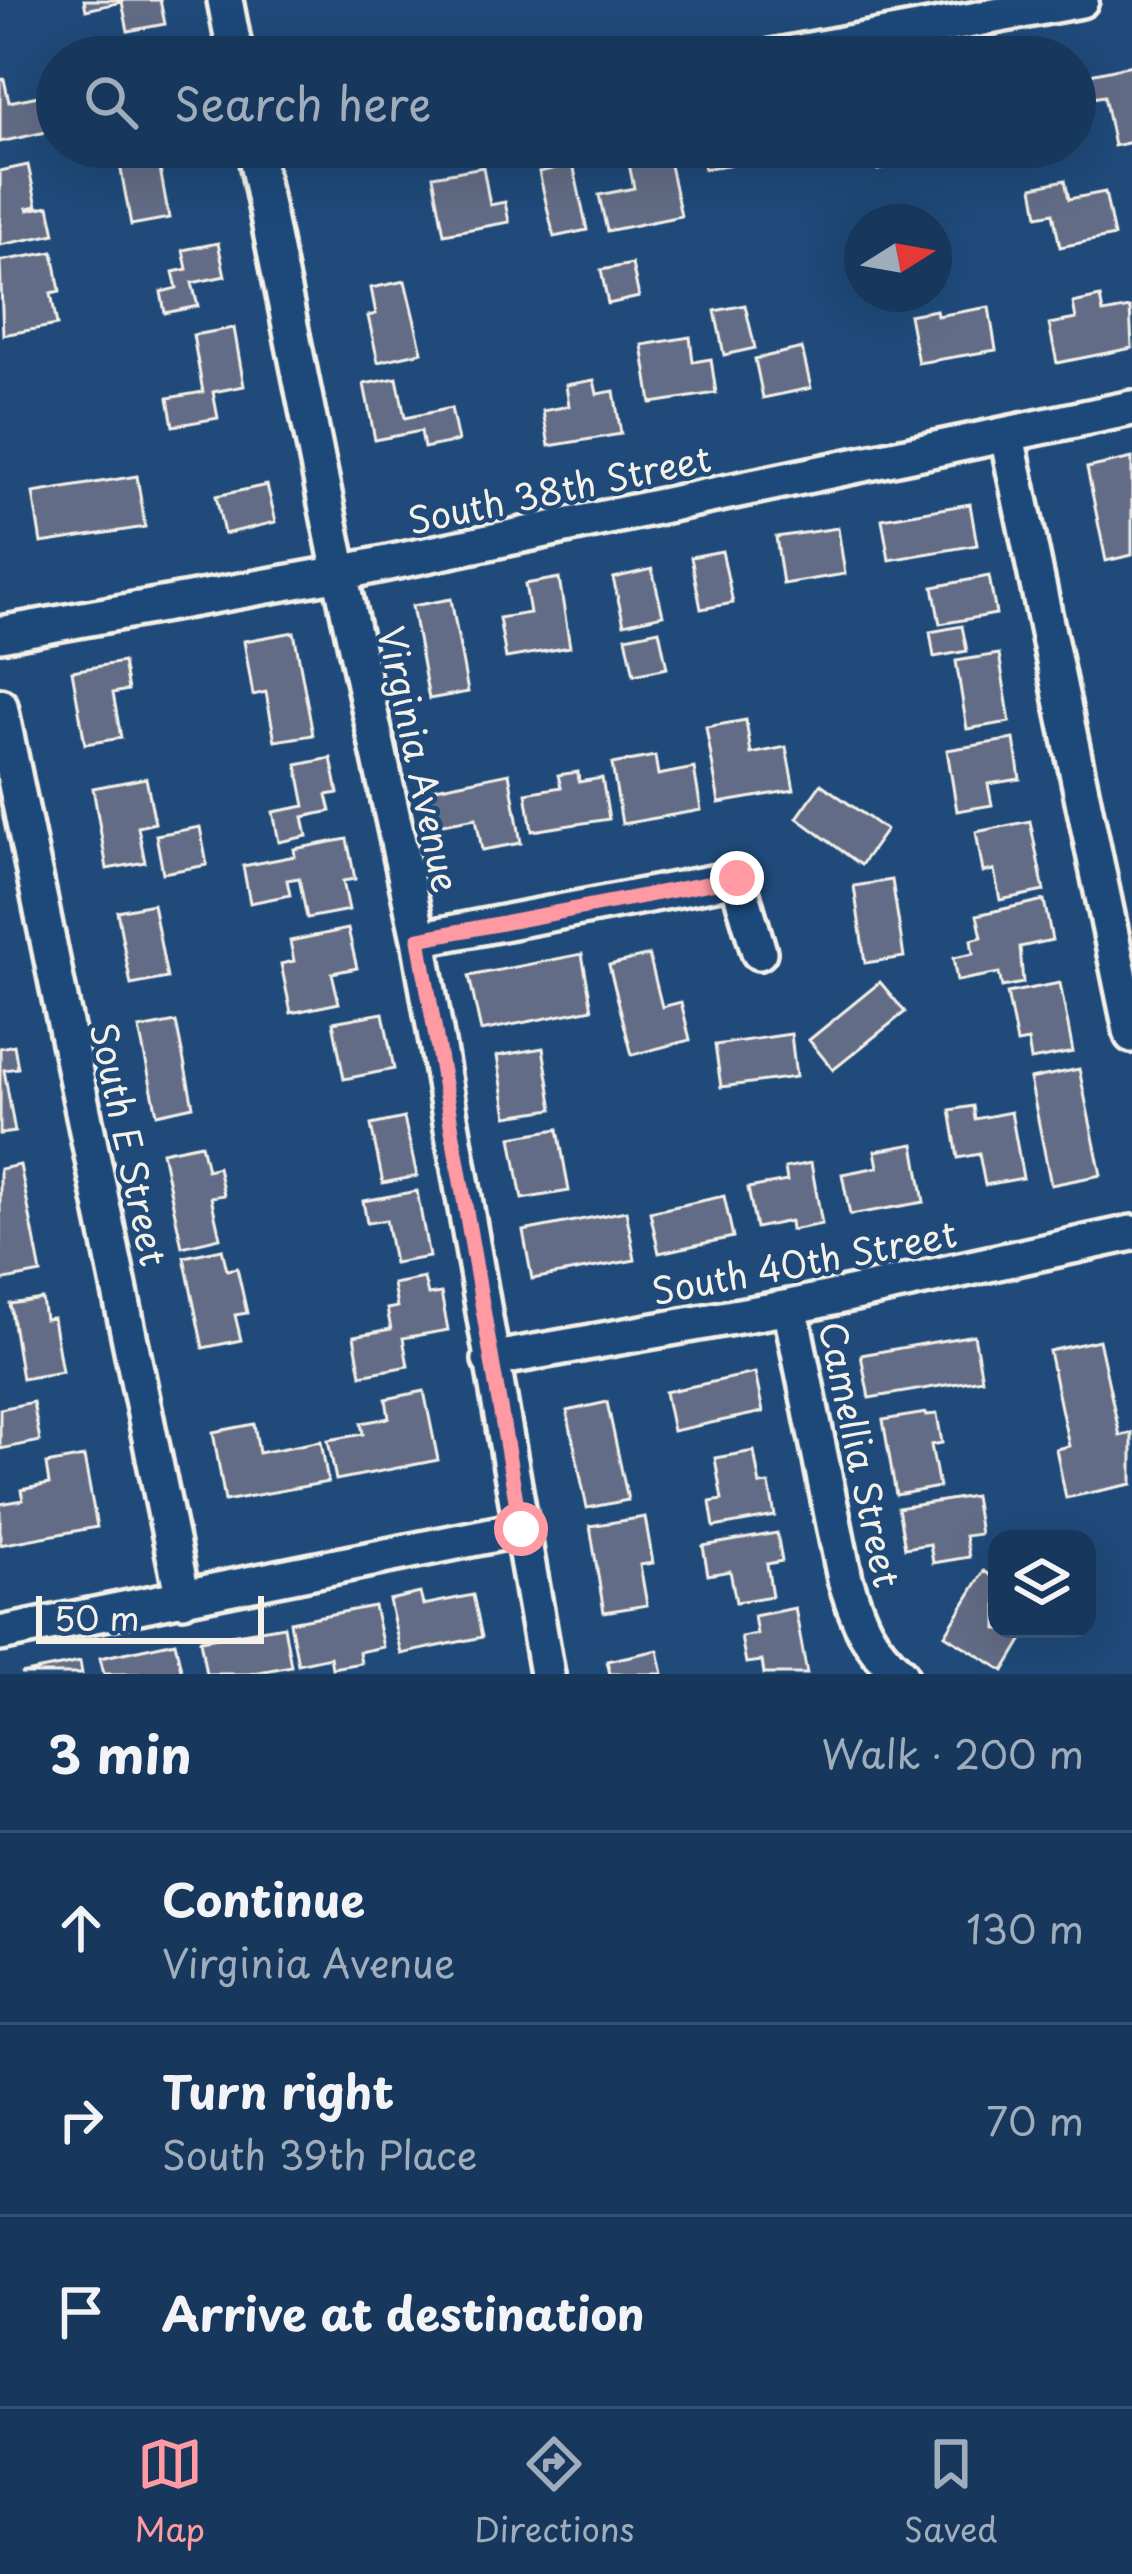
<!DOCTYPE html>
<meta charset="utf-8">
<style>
body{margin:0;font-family:"Playpen Sans",sans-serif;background:#203f62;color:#f1f3f6}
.controls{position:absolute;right:36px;bottom:36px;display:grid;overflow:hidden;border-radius:24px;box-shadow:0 12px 48px #0002}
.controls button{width:108px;height:108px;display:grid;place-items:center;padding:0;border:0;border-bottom:3px solid #365272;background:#17385c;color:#f1f3f6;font:60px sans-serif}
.compass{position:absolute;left:844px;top:204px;width:108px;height:108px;border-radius:50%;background:#17385c;box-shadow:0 12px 48px #0002;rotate:79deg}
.scale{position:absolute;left:36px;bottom:30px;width:228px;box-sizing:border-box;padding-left:12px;border:6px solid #f4f1e8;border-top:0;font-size:33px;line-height:42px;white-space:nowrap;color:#f4f1e8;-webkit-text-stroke:9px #1f4a7a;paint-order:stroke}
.stop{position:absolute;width:36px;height:36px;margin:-27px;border:9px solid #ff9aa2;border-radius:50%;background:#fff}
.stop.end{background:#ff9aa2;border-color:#fff;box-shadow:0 3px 12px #0008}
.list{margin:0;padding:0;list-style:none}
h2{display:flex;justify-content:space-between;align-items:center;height:156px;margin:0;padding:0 48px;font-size:51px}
h2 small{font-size:39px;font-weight:400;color:#9eacbb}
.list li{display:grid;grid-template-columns:78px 1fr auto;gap:36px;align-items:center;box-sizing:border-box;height:192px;padding:0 48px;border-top:3px solid #365272}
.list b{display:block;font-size:45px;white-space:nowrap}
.list p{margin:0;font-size:39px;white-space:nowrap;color:#9eacbb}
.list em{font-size:39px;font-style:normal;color:#9eacbb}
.icon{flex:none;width:66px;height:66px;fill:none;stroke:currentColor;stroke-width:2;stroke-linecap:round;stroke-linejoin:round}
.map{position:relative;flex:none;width:1132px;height:1674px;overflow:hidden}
.search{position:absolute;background:#17385c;box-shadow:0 12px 48px #0002;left:36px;right:36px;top:36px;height:132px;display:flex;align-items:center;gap:30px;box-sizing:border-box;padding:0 42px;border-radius:66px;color:#9eacbb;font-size:45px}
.sheet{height:732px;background:#17385c}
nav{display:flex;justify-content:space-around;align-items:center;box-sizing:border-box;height:168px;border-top:3px solid #365272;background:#17385c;font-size:33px;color:#9eacbb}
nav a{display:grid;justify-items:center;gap:6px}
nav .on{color:#ff9aa2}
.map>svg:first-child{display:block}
</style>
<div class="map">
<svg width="1132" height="1674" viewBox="0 0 1132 1674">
<rect width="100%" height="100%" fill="#1f4a7a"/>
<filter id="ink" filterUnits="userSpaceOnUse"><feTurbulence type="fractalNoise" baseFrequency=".00833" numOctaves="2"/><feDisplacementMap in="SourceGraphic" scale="24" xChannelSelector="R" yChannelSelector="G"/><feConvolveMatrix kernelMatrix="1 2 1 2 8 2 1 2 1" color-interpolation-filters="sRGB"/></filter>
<g filter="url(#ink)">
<path fill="#646c86" stroke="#f4f1e8" stroke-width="3" d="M84,0H160L165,24L128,31L122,2L86,10Z
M1132,65V142L1114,146L1104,96L1086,99L1081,76Z
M4,79L9,102L38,96L46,132L0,142V80Z
M124,147H156L169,218L131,225L117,148Z
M701,147H801L802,152L704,169Z
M862,147H914L917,161L878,170L874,149L863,152Z
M924,147H985L986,151L927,163Z
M668,156L681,216L607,231L599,195L634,188L629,164Z
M573,164L587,230L554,237L539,172Z
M28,165L37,206L27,208L28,210L49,206L55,234L0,245V171Z
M483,167L490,205L505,202L509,222L444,234L433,176Z
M1065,180L1069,199L1105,192L1114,236L1060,247L1053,213L1038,216L1033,187Z
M218,243L225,276L192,283L198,306L165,313L161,292L177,288L173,272L187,269L183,250Z
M53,252L60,291L51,293L57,325L3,335L0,261Z
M632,264L639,297L608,304L601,270Z
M405,281L422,352L378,362L368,316L376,314L371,288Z
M1100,297L1103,313L1130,308L1132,348L1057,363L1049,324L1076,319L1073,303Z
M745,305L755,348L724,355L715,311Z
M989,307L996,350L918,363L909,315L936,310L937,316Z
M234,328L244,386L213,392L218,418L173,426L168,398L203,392L193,335Z
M690,337L693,362L711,359L716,393L651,403L642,345Z
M802,348L811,388L763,398L755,359Z
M397,378L405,418L451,408L458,441L424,448L421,431L375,440L364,384Z
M594,380L597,394L614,391L621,434L549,446L543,411L569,406L566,385Z
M1132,458V555L1106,561L1087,468Z
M137,476L145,527L41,543L33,493Z
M267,485L276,522L224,534L216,496Z
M970,504L977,545L889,560L882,519Z
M838,528L845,574L783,584L776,537Z
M722,551L733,603L701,609L691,557Z
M652,569L663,615L624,624L613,578Z
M989,576L996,614L940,624L933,587Z
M559,578L570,647L506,658L499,618L530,613L525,584Z
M451,599L468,692L429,699L412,606Z
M962,626L967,651L934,657L930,632Z
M659,630L667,668L634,675L626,637Z
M294,632L313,735L275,741L266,692L253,695L244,641Z
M999,654L1010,722L967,729L956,661Z
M123,662L128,690L113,693L121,738L85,744L72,671Z
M746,720L751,754L786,747L794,790L719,803L706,727Z
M1014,739L1020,779L988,784L992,805L957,811L947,750Z
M655,756L658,775L694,768L701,810L622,824L612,764Z
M331,758L338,793L327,795L331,811L303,817L307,836L279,842L273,812L305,806L297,765Z
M578,772L579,782L602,778L609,819L532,831L526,793L561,787L558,775Z
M509,773L521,843L482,850L476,818L437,825L431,789Z
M146,778L155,823L138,827L145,862L107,869L93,788Z
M821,784L886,830L861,865L797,818Z
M1030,821L1044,891L1000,900L994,870L983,872L976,832Z
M200,827L207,865L163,873L156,835Z
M347,839L355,879L343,881L349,910L307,918L299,878L287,880L290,895L250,903L243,866L295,856L294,849Z
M892,880L904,957L865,963L854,886Z
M1044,900L1052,940L1020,947L1023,983L1002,987L999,973L957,981L953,958L973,954L971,940L982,937L977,915Z
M153,904L167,978L131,985L117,911Z
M348,929L357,968L332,973L339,1003L291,1013L281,964L294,961L290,941Z
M582,954L592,1009L481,1031L469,976Z
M649,955L662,1007L681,1002L690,1040L632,1055L609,965Z
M880,982L905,1012L833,1070L809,1040Z
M1060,983L1073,1052L1031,1060L1028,1041L1017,1043L1007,993Z
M383,1013L394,1069L344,1079L333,1022Z
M176,1022L193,1106L157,1114L139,1029Z
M791,1034L796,1077L721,1087L715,1045Z
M14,1045L18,1068L4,1070L15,1132L0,1134V1048Z
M543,1048L553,1109L507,1116L497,1056Z
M1079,1069L1101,1175L1051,1185L1030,1079Z
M973,1106L975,1119L1011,1112L1023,1178L985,1185L979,1154L958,1158L950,1110Z
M404,1118L417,1176L383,1183L371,1125Z
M558,1129L569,1191L522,1199L511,1137Z
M201,1144L207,1170L218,1167L224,1195L211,1197L220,1238L182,1247L162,1152Z
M914,1144L924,1202L850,1215L842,1174L878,1167L875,1151Z
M811,1163L822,1224L791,1230L790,1221L756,1228L748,1188L787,1181L785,1168Z
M20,1165L41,1273L0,1281V1169Z
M417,1191L429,1257L394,1263L386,1220L367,1223L363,1201Z
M724,1196L733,1237L659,1253L650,1212Z
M626,1211L635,1260L532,1279L523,1231Z
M222,1249L227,1270L237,1268L247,1313L235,1315L241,1340L203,1348L184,1257Z
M424,1278L428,1295L441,1293L448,1330L403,1338L408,1366L361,1375L354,1336L391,1329L387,1309L397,1307L393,1284Z
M42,1299L45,1319L53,1318L62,1372L22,1379L10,1304Z
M974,1335L982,1379L869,1398L861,1355Z
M1099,1340L1120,1436L1132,1433V1484L1066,1498L1056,1449L1069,1446L1049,1351Z
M755,1373L763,1412L673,1431L665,1392Z
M424,1391L438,1460L336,1480L328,1440L363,1434L361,1423L389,1418L386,1399Z
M33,1402L40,1441L0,1449V1409Z
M607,1402L628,1500L587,1508L567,1411Z
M926,1413V1415L937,1414L942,1443L931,1445L939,1487L896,1495L883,1420Z
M254,1424L259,1453L321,1441L328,1482L225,1501L213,1432Z
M754,1451L760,1485L769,1484L775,1516L714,1527L710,1502L722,1500L715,1458Z
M84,1457L97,1527L0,1545V1504L23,1500L21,1490L49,1484L46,1464Z
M974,1496L980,1534L965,1536L969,1557L933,1563L930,1544L905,1548L898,1508Z
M645,1517L653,1563L640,1565L647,1605L604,1612L590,1526Z
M777,1533L782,1561L767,1564L772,1596L736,1602L730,1571L708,1575L703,1546Z
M984,1571L997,1579V1629H1029L1004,1671L945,1635Z
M420,1593L423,1605L473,1595L482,1637L401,1654L389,1600Z
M374,1606L383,1647L359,1652L361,1663L332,1668L330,1657L298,1664L290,1622Z
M795,1608L807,1674H764L762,1661L746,1663L741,1637L757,1634L754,1616Z
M284,1626L291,1666L249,1674H206L200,1640Z
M175,1642L182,1674H104L100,1658Z
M658,1650L663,1674H610L607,1661Z
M80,1662L82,1674H20Z"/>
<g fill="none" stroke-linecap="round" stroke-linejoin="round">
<g stroke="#f4f1e8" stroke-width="42">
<path id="minor" d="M225,0L236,57
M772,57L1081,0
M254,147L340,573L419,939L547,1674
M1007,436L1132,1035
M0,634L340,573L1132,408
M0,706L183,1599
M419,939L737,878L759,952
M790,1307L845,1579C858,1620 867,1645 900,1674
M490,1360L790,1307L1132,1233
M0,1634L521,1529"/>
</g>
<use href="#minor" stroke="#1f4a7a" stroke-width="33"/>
</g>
</g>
<g fill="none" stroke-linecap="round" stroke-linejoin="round" filter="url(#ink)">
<path stroke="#ff9aa2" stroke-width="15" d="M521,1529L419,939L737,878"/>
</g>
<g text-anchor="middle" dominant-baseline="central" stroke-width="9" stroke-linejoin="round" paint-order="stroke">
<g font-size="36" fill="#f4f1e8" stroke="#1f4a7a">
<text transform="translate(559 488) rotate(-12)">South 38th Street</text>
<text transform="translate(420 759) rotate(78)">Virginia Avenue</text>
<text transform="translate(130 1144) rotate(78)">South E Street</text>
<text transform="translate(804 1261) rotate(-11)">South 40th Street</text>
<text transform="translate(861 1454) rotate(78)">Camellia Street</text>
</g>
</g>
</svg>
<div class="controls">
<button><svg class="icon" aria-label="layers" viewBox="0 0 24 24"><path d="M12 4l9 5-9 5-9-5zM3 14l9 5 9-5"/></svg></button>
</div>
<svg class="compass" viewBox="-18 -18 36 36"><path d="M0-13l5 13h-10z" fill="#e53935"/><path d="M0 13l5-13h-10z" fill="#9eacbb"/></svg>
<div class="scale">50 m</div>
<div class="stop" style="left:521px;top:1529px"></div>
<div class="stop end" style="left:737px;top:878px"></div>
<div class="search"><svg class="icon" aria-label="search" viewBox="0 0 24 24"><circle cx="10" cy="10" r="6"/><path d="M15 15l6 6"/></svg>Search here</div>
</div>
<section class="sheet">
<h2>3 min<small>Walk · 200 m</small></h2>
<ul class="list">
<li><svg class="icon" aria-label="ahead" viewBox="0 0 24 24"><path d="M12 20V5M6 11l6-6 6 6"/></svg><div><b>Continue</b><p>Virginia Avenue</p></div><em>130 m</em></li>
<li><svg class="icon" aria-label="right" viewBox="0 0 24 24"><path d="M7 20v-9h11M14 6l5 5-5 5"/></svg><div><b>Turn right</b><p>South 39th Place</p></div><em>70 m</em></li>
<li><svg class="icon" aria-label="arrive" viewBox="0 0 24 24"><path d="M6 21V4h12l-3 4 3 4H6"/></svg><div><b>Arrive at destination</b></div></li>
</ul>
</section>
<nav>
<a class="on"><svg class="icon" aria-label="map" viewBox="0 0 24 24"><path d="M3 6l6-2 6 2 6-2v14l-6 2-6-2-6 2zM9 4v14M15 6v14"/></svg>Map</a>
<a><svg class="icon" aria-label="directions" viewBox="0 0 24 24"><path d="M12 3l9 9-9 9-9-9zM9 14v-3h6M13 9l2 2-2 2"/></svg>Directions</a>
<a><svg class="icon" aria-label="saved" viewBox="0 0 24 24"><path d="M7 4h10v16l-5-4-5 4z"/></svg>Saved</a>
</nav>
